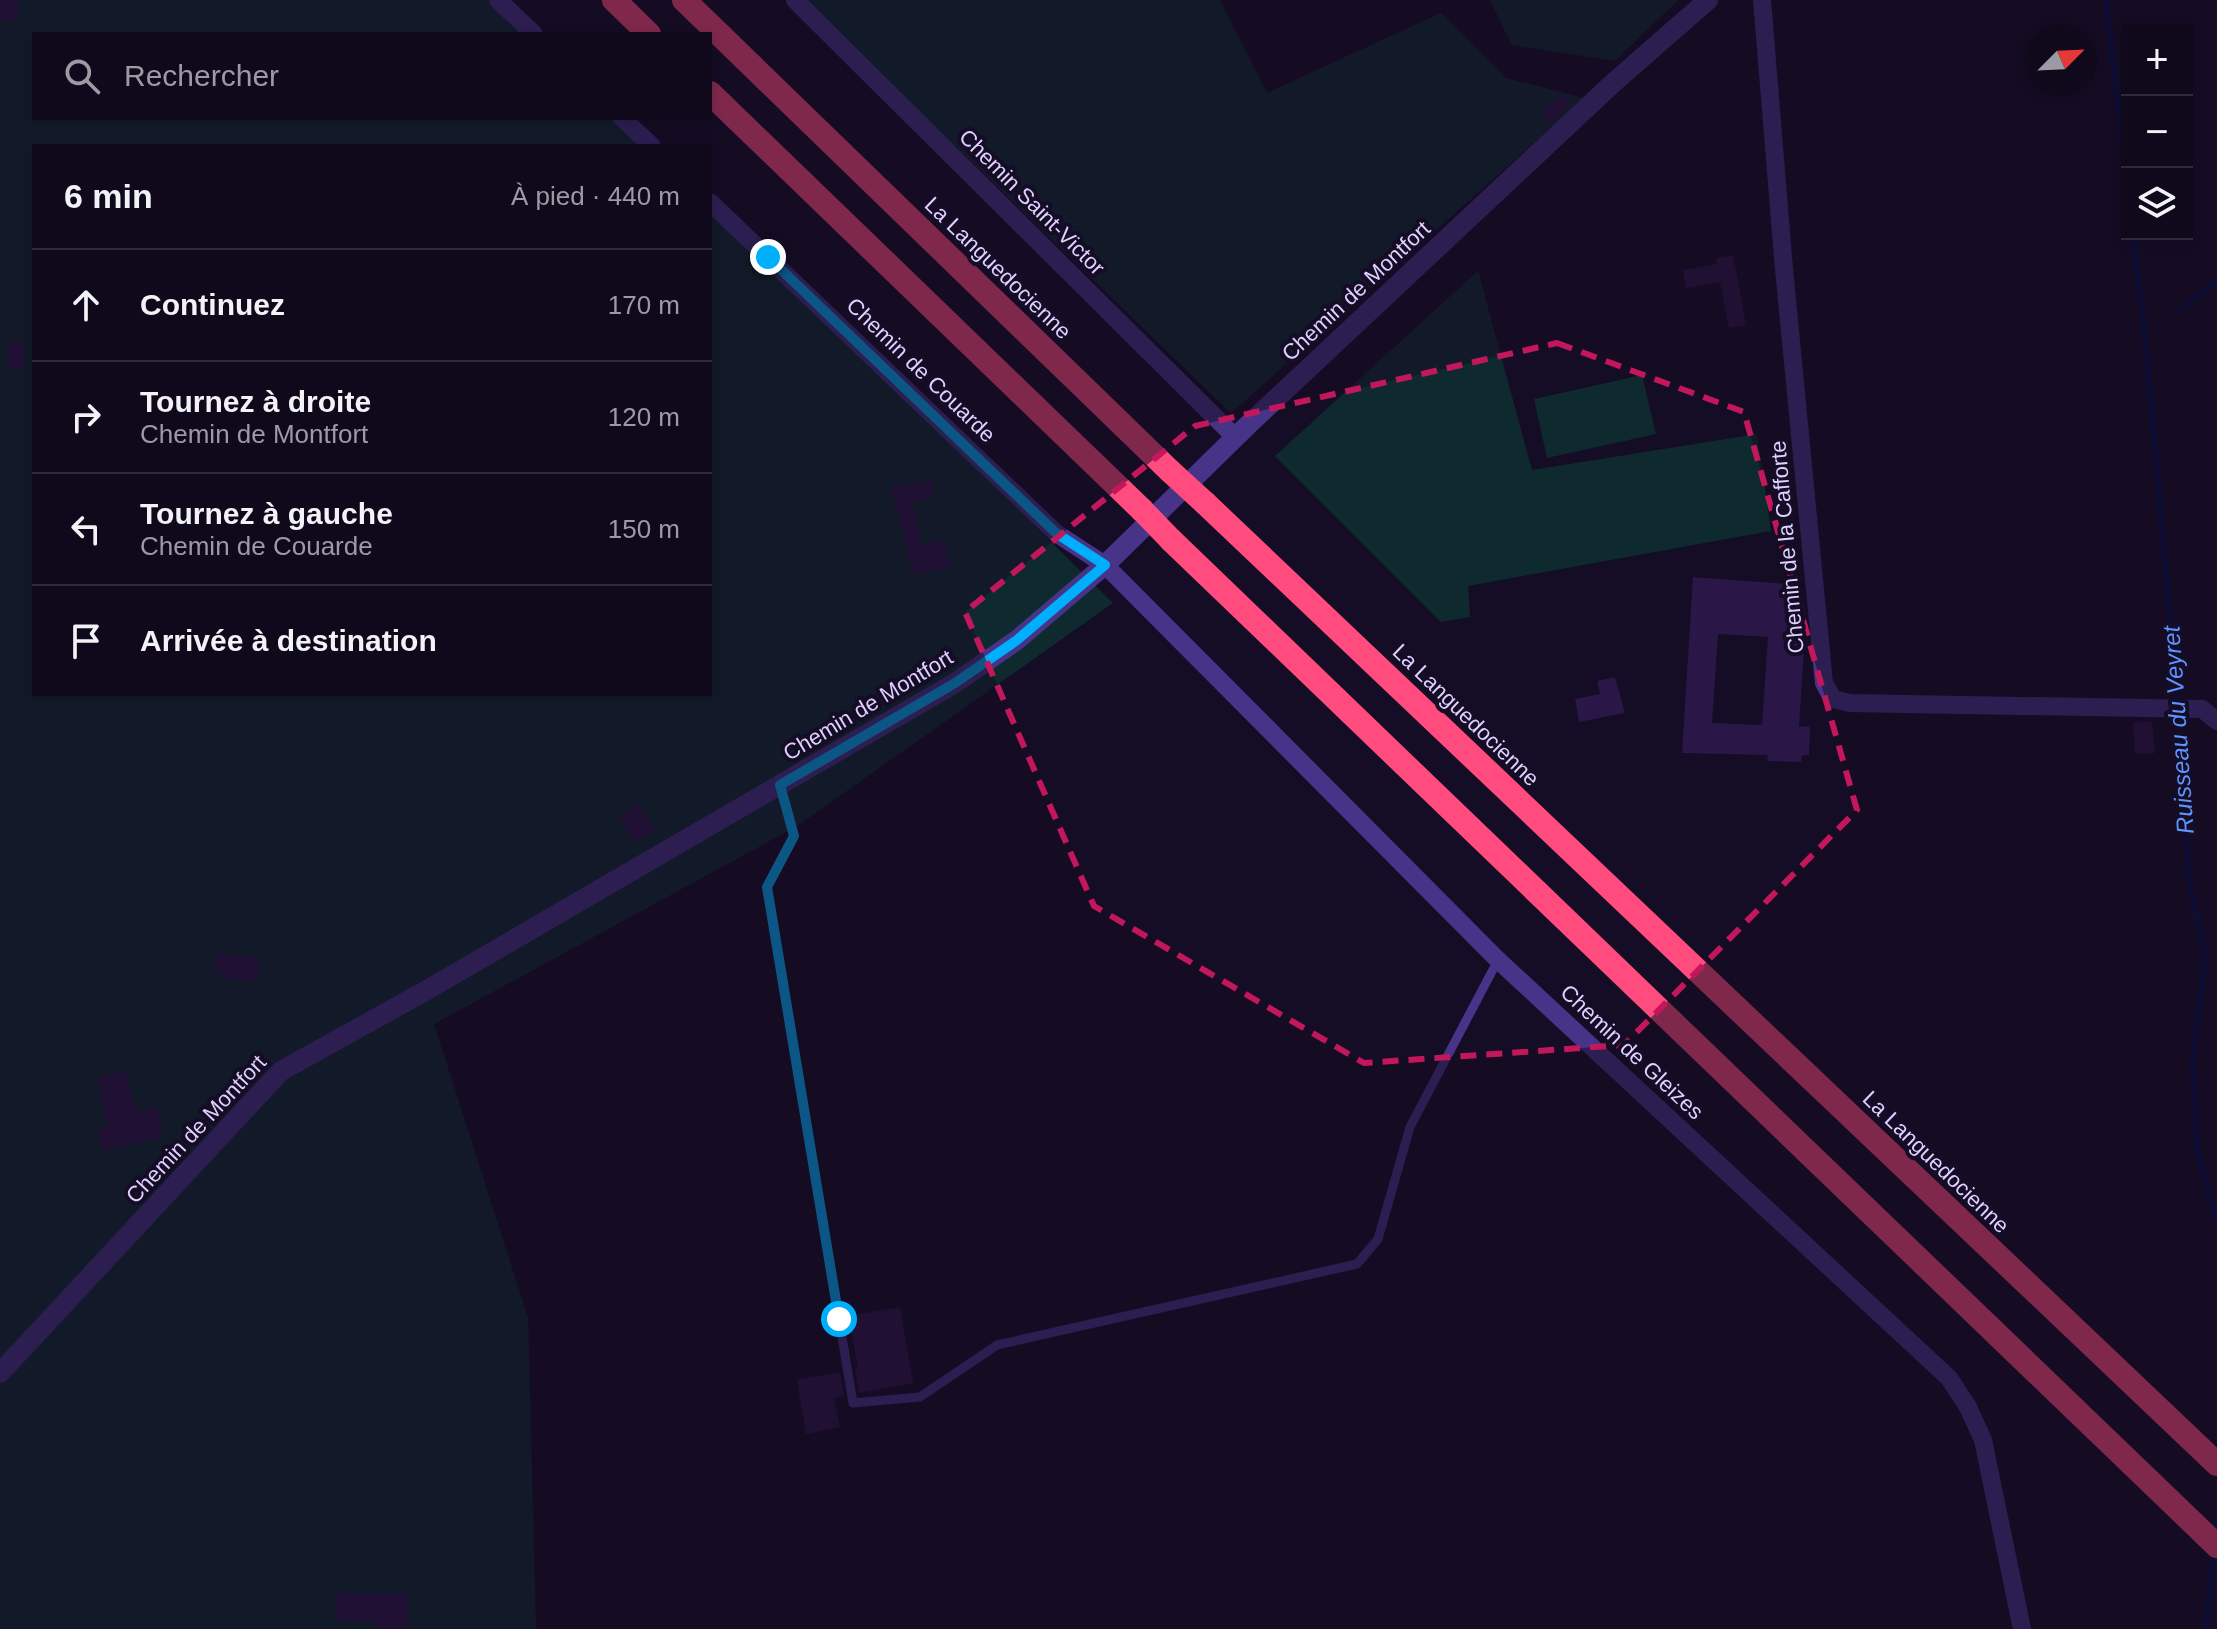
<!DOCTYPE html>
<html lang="fr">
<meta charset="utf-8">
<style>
body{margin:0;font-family:Helvetica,sans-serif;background:#1e1729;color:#f1f3f6}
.controls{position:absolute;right:24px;top:24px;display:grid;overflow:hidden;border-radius:0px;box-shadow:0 4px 12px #0003}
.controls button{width:72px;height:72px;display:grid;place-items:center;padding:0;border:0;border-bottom:2px solid #302a3b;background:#10091c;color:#f1f3f6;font:40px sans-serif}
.compass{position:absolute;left:2025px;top:24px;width:72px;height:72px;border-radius:50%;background:#10091c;box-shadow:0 4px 12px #0003;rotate:66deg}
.stop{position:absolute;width:24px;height:24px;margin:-18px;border:6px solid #00affb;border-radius:50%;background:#fff}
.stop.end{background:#00affb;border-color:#fff;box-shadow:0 2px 8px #0008}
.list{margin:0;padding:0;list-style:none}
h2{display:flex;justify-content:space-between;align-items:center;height:104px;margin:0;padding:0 32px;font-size:34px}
h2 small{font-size:26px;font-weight:400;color:#9c9aa3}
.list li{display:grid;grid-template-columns:52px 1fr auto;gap:24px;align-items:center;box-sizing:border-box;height:112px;padding:0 32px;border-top:2px solid #302a3b}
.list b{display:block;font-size:30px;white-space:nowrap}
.list p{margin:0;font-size:26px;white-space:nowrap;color:#9c9aa3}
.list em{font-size:26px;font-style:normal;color:#9c9aa3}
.icon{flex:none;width:44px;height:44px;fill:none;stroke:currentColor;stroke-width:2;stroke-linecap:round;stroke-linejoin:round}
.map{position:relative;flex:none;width:2217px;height:1629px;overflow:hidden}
.search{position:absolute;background:#10091c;box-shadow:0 4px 12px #0003;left:32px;top:32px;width:680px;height:88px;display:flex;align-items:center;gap:20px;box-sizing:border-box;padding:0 28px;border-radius:0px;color:#9c9aa3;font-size:30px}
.panel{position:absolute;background:#10091c;box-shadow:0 4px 12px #0003;left:32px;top:144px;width:680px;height:552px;border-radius:0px}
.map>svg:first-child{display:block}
</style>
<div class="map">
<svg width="2217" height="1629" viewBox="0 0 2217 1629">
<rect width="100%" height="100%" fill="#150c25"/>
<path fill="#0f2a2f" d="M0,0H501L535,34H34V118H620L649,146H34V694H710V206L1113,603L797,826L434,1024L528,1318L536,1629H0Z
M804,0H1220L1267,93L1441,13L1506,78L1584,98L1231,413Z
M1490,0H1678L1615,61L1512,45Z
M1478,271L1532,470L1757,434L1771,531L1468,586L1470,617L1441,622L1275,456Z
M1642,375L1656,434L1547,458L1534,399Z"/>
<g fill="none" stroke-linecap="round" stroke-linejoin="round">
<path stroke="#050f45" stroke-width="6" d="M2106,0L2127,182
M2133,234L2145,334L2180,731L2189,883L2206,956L2193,1058L2197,1147L2217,1223
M2180,310L2217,281
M2215,1536L2217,1520
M2206,1629L2214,1551"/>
</g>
<path fill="#2a1647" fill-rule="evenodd" d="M0,0H18V21H0Z
M1562,94L1571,104L1551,124L1541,113Z
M1733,255L1746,325L1729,328L1720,282L1686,288L1683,270L1717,264L1716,258Z
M24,342L26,367L9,369L8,343Z
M931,480L935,497L912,502L923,545L944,540L950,567L913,575L891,488Z
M1693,577L1802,585L1806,620L1799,726L1810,727L1809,755H1802L1801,762L1767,761L1768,755L1682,753ZM1718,634L1768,637L1762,725L1712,723Z
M1615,677L1625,713L1579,722L1575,699L1600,694L1597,681Z
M2152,721L2155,753L2135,754L2133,723Z
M639,804L655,831L635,842L618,815Z
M216,953L259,957L257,982L227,979V974L215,973Z
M125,1071L137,1112L157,1107L163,1137L102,1150L97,1130L108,1126L98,1078Z
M900,1307L913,1383L859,1393L855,1369H858L849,1316Z
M840,1372L844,1396L834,1398L840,1427L806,1434L797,1380Z
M336,1593L407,1594V1629H376V1622L335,1620Z"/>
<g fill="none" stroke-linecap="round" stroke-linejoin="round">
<path stroke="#473388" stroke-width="9" d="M780,785L794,836L767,887L853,1403L920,1397L997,1345L1357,1264L1378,1239L1410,1127L1498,960"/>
<path stroke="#473388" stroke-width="18" d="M498,0L534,34
M795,0L1235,437
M1762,0L1784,269L1824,683L1833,699L1850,703L2202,709L2217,721
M622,118L652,146
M710,202L1056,533L1105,565L1498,960L1949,1378L1968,1407L1983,1440L2022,1629"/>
<path stroke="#473388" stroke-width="20" d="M0,1373L281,1071L427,990L955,683L1017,640L1105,565L1249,424L1612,84L1708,0"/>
<path stroke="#ff4b7d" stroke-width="24" d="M614,0L649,34
M684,0L1170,471
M710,93L1142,510
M1205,503L2217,1464
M1171,540L2217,1546"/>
<path stroke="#ff4b7d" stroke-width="24" d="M1170,471L1205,503
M1142,510L1171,540"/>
</g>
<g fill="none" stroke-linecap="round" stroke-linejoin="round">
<path stroke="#00affb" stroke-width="10" d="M768,257L1056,533L1105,565L1017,640L955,683L780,785L794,836L767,887L839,1319"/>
</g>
<path d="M0 0H2217V1629H0ZM1557,343L1744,412L1857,810L1624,1045L1364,1063L1094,906L965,612L1195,426Z" fill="#150c25" fill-opacity=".55" fill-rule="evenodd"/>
<path fill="none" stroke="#c2185b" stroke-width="6" stroke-dasharray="16 10" stroke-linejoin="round" d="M1557,343L1744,412L1857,810L1624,1045L1364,1063L1094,906L965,612L1195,426Z"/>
<g text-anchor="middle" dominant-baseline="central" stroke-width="8" stroke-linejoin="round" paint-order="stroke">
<g font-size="22" fill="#dfd0ff" stroke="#150c25">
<text transform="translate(1032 202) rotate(45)">Chemin Saint-Victor</text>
<text transform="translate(998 268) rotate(44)">La Languedocienne</text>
<text transform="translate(1356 291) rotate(-43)">Chemin de Montfort</text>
<text transform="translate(921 370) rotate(44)">Chemin de Couarde</text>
<text transform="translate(1787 547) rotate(-95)">Chemin de la Cafforte</text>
<text transform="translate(868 705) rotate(-31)">Chemin de Montfort</text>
<text transform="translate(1466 715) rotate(44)">La Languedocienne</text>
<text transform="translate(1632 1052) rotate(43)">Chemin de Gleizes</text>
<text transform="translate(196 1129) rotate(-47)">Chemin de Montfort</text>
<text transform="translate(1936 1162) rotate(44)">La Languedocienne</text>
</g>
<g font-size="24" font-style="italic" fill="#5e94ff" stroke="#150c25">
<text transform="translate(2178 730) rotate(-94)">Ruisseau du Veyret</text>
</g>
</g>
</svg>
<div class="controls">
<button>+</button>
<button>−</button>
<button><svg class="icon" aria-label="layers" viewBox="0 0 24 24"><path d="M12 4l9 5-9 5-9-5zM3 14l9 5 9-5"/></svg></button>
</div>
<svg class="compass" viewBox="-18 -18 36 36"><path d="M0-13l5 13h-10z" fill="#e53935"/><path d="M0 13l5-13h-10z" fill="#9c9aa3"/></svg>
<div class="stop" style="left:839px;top:1319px"></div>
<div class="stop end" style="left:768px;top:257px"></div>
<div class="search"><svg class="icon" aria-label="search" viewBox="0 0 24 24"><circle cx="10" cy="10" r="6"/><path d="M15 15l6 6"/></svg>Rechercher</div>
<section class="panel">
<h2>6 min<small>À pied · 440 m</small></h2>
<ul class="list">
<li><svg class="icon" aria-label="ahead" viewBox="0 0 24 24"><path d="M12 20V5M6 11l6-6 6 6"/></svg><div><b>Continuez</b></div><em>170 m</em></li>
<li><svg class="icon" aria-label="right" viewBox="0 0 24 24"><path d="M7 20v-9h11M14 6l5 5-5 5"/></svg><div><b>Tournez à droite</b><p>Chemin de Montfort</p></div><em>120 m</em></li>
<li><svg class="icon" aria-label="left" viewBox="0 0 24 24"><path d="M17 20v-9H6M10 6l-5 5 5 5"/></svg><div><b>Tournez à gauche</b><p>Chemin de Couarde</p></div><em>150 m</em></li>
<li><svg class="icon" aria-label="arrive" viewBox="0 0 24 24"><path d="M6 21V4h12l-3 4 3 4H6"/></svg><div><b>Arrivée à destination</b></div></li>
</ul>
</section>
</div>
